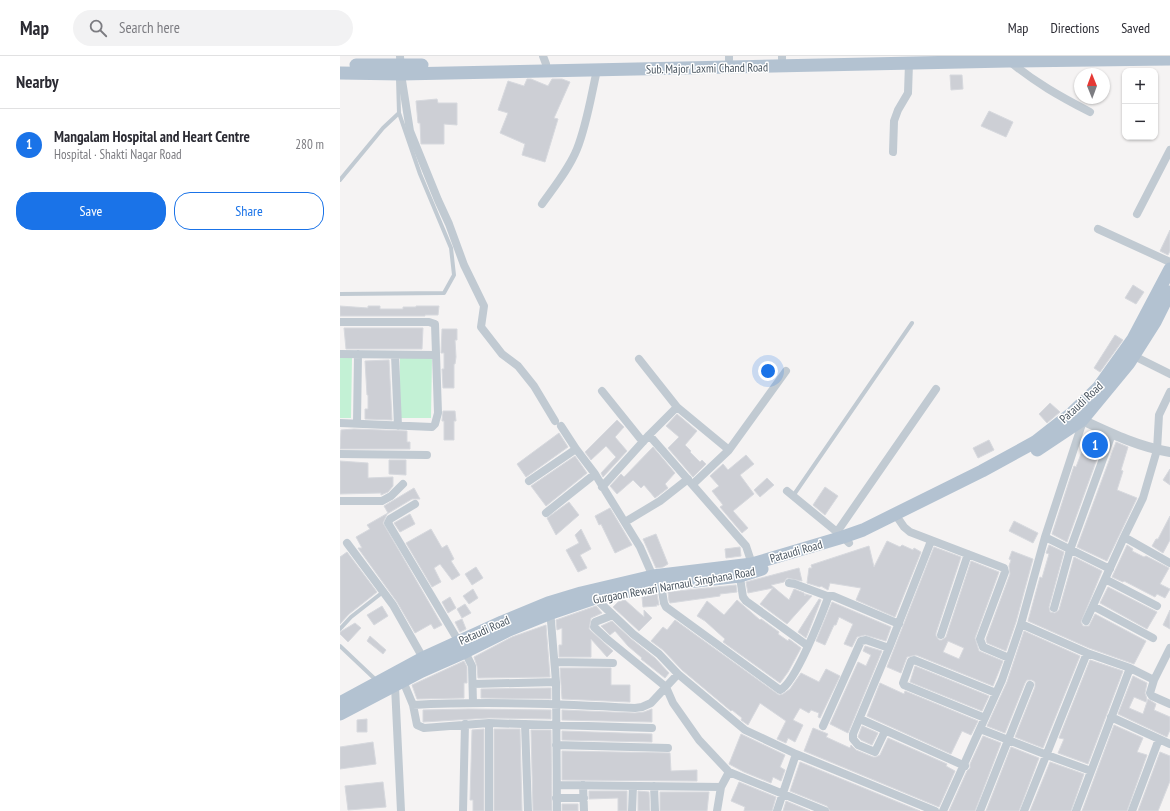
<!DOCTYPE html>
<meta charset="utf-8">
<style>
body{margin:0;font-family:"PT Sans Narrow",sans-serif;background:#f2f2f3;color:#2b2b33}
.controls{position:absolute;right:12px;top:12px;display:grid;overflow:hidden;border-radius:8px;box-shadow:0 1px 3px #0004}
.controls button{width:36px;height:36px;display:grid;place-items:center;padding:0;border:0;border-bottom:1px solid #e1e1e2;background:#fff;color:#2b2b33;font:20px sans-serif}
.compass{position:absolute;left:734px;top:12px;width:36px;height:36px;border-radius:50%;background:#fff;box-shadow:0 1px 3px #0004;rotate:359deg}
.you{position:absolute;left:428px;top:315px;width:14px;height:14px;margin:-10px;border:3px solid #fff;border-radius:50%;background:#1a73e8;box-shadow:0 0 0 6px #1a73e833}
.badge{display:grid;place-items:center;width:26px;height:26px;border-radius:50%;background:#1a73e8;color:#fff;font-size:13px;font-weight:700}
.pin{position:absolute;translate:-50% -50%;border:2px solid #fff;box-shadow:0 1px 4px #0006}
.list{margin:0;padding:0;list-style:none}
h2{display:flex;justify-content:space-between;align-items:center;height:52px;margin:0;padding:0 16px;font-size:17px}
h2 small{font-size:13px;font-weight:400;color:#7c7c81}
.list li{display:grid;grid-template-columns:26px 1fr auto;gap:12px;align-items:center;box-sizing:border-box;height:72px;padding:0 16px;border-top:1px solid #e1e1e2}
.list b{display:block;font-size:15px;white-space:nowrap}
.list p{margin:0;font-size:13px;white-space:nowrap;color:#7c7c81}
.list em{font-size:13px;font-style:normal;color:#7c7c81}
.actions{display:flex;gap:8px;padding:12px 16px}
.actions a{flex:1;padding:9px 0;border:1px solid #1a73e8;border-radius:16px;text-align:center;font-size:14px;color:#1a73e8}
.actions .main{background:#1a73e8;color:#fff}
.icon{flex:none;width:22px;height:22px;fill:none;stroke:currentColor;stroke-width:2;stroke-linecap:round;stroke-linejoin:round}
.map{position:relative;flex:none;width:830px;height:755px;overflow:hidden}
header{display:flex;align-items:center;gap:24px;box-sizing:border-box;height:56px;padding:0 20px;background:#fff;border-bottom:1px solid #e1e1e2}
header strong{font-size:19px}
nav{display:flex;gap:22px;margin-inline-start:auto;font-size:14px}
.search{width:280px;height:36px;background:#f2f2f3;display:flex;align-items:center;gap:10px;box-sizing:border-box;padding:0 14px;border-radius:22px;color:#7c7c81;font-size:15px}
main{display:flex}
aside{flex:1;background:#fff}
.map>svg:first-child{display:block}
</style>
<header>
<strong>Map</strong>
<div class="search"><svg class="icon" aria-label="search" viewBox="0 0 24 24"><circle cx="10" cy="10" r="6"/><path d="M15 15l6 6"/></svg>Search here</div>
<nav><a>Map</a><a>Directions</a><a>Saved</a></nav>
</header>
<main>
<aside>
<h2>Nearby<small></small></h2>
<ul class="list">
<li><span class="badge">1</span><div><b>Mangalam Hospital and Heart Centre</b><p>Hospital · Shakti Nagar Road</p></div><em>280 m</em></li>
</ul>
<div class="actions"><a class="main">Save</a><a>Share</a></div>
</aside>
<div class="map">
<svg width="830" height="755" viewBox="0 0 830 755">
<rect width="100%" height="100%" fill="#f5f3f3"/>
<path fill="#c3f1d5" d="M0,302H12L11,362H0Z
M60,302H92L91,362H59Z"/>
<path fill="#cdcfd5" stroke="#d7d9de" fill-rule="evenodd" d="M610,19H622L623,33L611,34Z
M187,23H191L208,30L212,23H222L230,26L214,62L218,63L205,106L182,99L185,88L160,77L168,57L158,54L168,25L184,30Z
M97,43L98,47H117V69L104,68V88H81L80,67H78L76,45Z
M649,55L673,66L666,81L641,70Z
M830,174V195L828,199L820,195Z
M793,229L804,236L796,248L785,242Z
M0,250L28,252V250H40V253H63V251H76V250H99L98,259H85V260H0Z
M4,272H83L82,293H6Z
M102,273H117V284H115L116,301L115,308H114V332H103L102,313H104V297H101Z
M775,279L783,284L760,316L754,312Z
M49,304L52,364L25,363V353H28V339H27L25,305Z
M710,347L720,356L707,367L699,358Z
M103,355H115L116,365H114V384H104V365H102Z
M337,358L357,375L345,389L351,395L350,396L360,406L362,404L366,408L353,421L328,392L339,381L326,370Z
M277,364L284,371L275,381L287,395L263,421L261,417L276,401L266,390L251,404L245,396Z
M14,373L67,375V386H70V393H0L1,374Z
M219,377L228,391L186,421L177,408Z
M744,380L763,386L727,486L712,478L734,410L736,411L744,390L741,389Z
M649,384L654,394L638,402L633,392Z
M776,386L788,391L781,414L783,415L777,434L797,442L767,505L737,491Z
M313,391L335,417L325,428L328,432L315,442L304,429L301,432L293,424L277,438L270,430L281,418L284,421Z
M406,399L414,408L400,419L414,438L393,455L408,472L402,477L380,451L383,449L372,435L379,430L370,420L383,408L388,414Z
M235,400L247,417L206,450L191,430Z
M49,404H66V419L49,418Z
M0,405L28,407V422L53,421V430L48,436L41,439V437L0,438Z
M830,413V429L823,424Z
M427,422L434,429L420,441L414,434Z
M485,431L498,440L485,459L473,449Z
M74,432L80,443H72L47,458L43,467L102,569L94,573L91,568L75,577L57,546L18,492H22L16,481L30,473L27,469L48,457L44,450Z
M229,446L239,459L216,479L207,462Z
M270,452L292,489L275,497L261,468L259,469L255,460Z
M70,458L75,468L60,476L54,467Z
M830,460V484L823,497L812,490L816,483H818Z
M674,465L698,477L693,487L669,475Z
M91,473L102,492L107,489L114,503L111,505L120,519L112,524L100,508L94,512L101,526L92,531L66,487Z
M241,473L251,493L240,499L247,512L238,516L226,494L239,487L235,479Z
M316,478L328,508L323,511L316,512L303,483Z
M547,485L560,491L562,489L573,494L574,492L581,496L555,561L516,544L521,532L490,527L488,534L481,530L480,531L467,527L469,512H472L471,509L529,490L534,511Z
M709,489L724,496L709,551L710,556L715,557L719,554L734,501L762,515L741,566L743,570H749L755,558L806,585L794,608L749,592L688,565L700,521L702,522L709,498L706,497Z
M787,489L793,493L792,495L804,501L806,500L829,512L820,528L830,533L825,542L817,538L815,541L784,525L783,526L772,521Z
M400,491L401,500L386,502L385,493Z
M594,491L621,501L596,577V580L599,584H602L606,581L631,505L659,516L635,582L639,595L663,605L653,630L576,599L567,601L561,617L547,611ZM608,585L624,592L619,603L603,596Z
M672,495L693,503L676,566L666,595L647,587L646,583L670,518L669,510L671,504L669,503Z
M7,496L37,536L9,558L0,568V501Z
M136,511L143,522L132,529L125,518Z
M459,512L462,525L447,522L444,526L431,529L449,544L454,533L464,537L465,540V538L472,540L447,568L420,548L433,532L408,537L406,526Z
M396,529L397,536L380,538V540L330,547L329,545L328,536Z
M768,531L817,556L807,573L760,547Z
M133,533L138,542L129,548L123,540Z
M317,538L319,549H316L317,550L303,551L302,541Z
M110,541L116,552L108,557L102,546Z
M479,543L481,544L466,582L458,576Z
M285,544L304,561V554L312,562L299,575L273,551L278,546Z
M397,544L420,564L421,563L439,576L438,578L448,585L449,583L461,592L448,616L440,627L383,586L385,583L365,565L357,560L367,545L384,559Z
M492,546L551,571L546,585L525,579L517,581L512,591L504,588L513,568L499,561L496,569H494L485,589L476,585Z
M125,548L131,557L122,562L117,553Z
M42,550L48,560L34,569L27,559Z
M256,550L262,557L251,562L249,573L273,595L267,601L251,583V601H219V589H222V572L217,574L216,564Z
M830,554V573L823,569Z
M122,563L126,573L120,576L115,566Z
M335,564L439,639L443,638L450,633L461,617L479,626L486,613L500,620L480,662L478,661L479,657L471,654L469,657L460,652L453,664L463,669L455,686L448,682L446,687L437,683L446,665L420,647L408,669L401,664L402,662L392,654L391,655L342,614L323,594L311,585L323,571L327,574Z
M272,565L290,582L315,602L329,617L325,622L301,603L302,602L288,590L275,575L270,579L261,570Z
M15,567L21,572L8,586L0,578V576Z
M206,569L210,621L138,622L137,610L134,601L172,581Z
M684,575L740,600L703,692L675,681L695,631V626L692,624H687L685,627L665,677L647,670L667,626Z
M30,580L46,594L43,598L27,585Z
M525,590L542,595L508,677L490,668L518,606L526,610L531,599L523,595Z
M750,604L783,615L748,708L718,697L724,683L719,682Z
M124,605L127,611V627H124V642L77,643L72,629Z
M575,610L649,640L642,655L570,626Z
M220,612H271V629H290V646L222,643Z
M793,620L807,627L805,637L807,643L806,646L794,641L789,652L803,658L808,643L816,648L814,654L830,661V674L827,681L778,658Z
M540,627L564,638L565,635L638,665L631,679L622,675L611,698L527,660Z
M211,632V643L141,642V633Z
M129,653L211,654V663L149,662L83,666V654Z
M312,653V666L222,664V654L295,657L304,656Z
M27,663V676H17V664Z
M774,669L803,682L797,696L807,699L787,755H742Z
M522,670L538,677L532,689L521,684L518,681Z
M473,672L488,678L486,681L510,692L511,689L516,694L533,701H536L540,699L548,682L607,708L606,710L615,715L599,751L464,695Z
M144,673V755H133V744H130L132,674Z
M154,673H180L182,755H154Z
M191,674H211L212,755H193Z
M222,675L312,678V686L222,684Z
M401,678L445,699L440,711L445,714L441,725L433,721L431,727L404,716L389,708Z
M643,680L661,687L635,755H609L627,715L630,712V708Z
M33,686L36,708L0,713V691Z
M671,691L699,702L679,755H646Z
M222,695L330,697L331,715L357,714V725L222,724Z
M820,696L830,700V725L818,755H798Z
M460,706L580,755H490L487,750L450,735Z
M710,706L744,718L731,755H690Z
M43,726L46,751L8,754L5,730Z
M399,726L436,741L432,755H404L405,751L391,745Z
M249,735H287V755H278V742L249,743Z
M298,735L309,736L310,755H298Z
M320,736H369L367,755H320Z
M446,745L470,755H443Z
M222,748H238V755H222Z"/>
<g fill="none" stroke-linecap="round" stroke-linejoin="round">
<path stroke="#c1cad2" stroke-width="4" d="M0,124L43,72L59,57
M0,238L104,237L114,219L111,192L80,118L59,57L58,23
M453,440L572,267
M0,573L11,561L43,536
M0,590L36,624"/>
<path stroke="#c1cad2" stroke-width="8" d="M60,0L61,18L70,75L98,144L109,168L124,209L144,250L141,271L162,298L178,310L194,330L215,365
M203,0L206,8
M389,0V4
M442,3V0
M669,5C696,27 719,40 750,56
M553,96L554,65L558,54L568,37L569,7
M202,148C214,131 229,113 237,93C247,68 251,40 257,14
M797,158L830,94
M758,173L830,206
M0,266H89L95,268L98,357L95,368L92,371L0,367
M0,298L95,299
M55,299L58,370
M794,300L830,318
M299,303L337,351L389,394
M262,335L303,386
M17,367L18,298
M221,370L236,393L255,418L295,483L300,491L314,523
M309,379L406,490L413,511
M0,398L87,399
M189,425L236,393
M353,428L389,394L446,315
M262,431L309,379L337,351
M447,435L503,481L509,487
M0,445H42L51,440L63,428
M75,448L50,463L48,467L125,596L132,610L133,647
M206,457L255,418
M555,458L564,471L570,476L664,512L665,516L640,583L643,591L669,602
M285,466L320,445L348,423
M497,476L596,333
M705,481L770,513
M784,481L830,507
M7,487L53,549L83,602
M399,515L403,541L406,545L468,590
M765,523L817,550
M321,529L324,547L326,551L440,634C455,628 482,558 488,542L487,540L455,528L449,527
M488,540H493L559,568
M255,542L293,578L319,598L338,618L405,674L456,698L595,755
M753,550L813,582
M714,552L730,494L772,378
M210,553L216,626L217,755
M273,559L255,566L254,571L267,583L326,631L333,647L359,684L389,716L485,755
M746,565L784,481L803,442L817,394L819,359L830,336
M681,568L747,597L790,612L736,755
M601,579L628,498
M215,606L273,607
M790,612L814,624L810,637L812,640L830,648
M814,624L830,592
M63,625L73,649C147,645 221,648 295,652L302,651L311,647L338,618
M133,628L216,626
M55,630L61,755
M73,649L77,669L84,672L149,667L312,672
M771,661L830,688
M645,662L564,629L563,627L571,605L574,604L656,637
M520,663L625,710
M185,668L188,755
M483,670L521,585L526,584L549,592
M640,673L707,699L751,715
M545,675L535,696L518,689L513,683V678L549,592L591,485
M216,689L328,692
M217,729L381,731
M243,729L244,755
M314,730L315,755
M216,742H244
M123,755L125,668
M149,755V667
M292,755L293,730
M377,755L381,731L389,716
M437,755L456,698
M603,755L662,624L681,568L705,481L743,365
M640,755L690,629
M684,755L747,597
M792,755L819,683"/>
<path stroke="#c1cad2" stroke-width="10" d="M742,364C770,377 799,391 830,396"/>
<path stroke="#b3c2d1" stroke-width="13" d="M16,9H82
M0,17L61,18L668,5L830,3
M697,394L742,364L789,307L815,266L830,236
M0,647L83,602L162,566L208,547L241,537L313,520L412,508L503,481L523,474L642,415L695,386L732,357L758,332L793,283L830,213
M0,658L82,615L125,596L169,574L211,557L255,542L321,529L400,520L422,513"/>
</g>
<g text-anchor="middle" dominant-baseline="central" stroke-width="3" stroke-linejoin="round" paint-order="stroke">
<g font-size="12" fill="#4a5661" stroke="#fff">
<text transform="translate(367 12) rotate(-1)">Sub. Major Laxmi Chand Road</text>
<text transform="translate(741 346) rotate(-43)">Pataudi Road</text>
<text transform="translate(456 495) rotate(-16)">Pataudi Road</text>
<text transform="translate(334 529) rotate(-10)">Gurgaon Rewari Narnaul Singhana Road</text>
<text transform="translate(144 574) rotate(-24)">Pataudi Road</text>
</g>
</g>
</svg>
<div class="controls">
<button>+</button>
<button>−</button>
</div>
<svg class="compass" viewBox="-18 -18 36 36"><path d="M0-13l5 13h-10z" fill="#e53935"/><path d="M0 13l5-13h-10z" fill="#7c7c81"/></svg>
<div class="you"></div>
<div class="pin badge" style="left:755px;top:389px">1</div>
</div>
</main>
